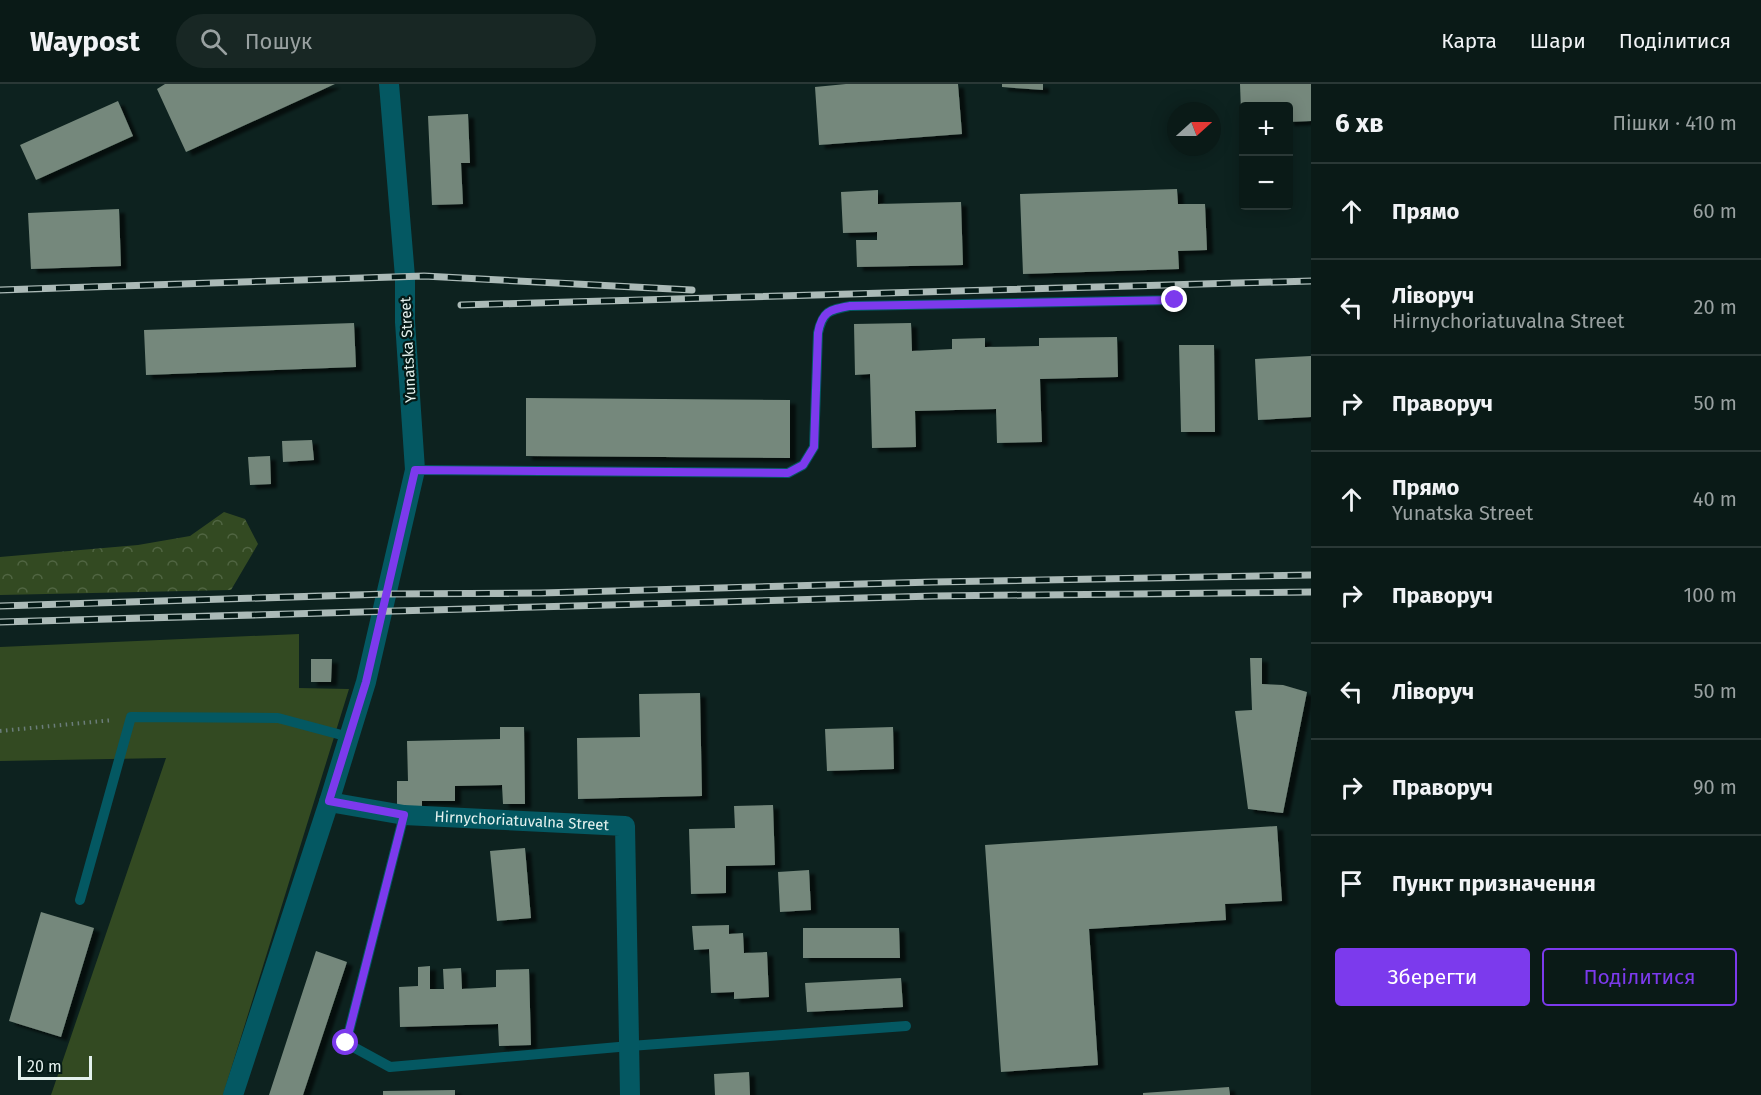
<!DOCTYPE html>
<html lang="uk">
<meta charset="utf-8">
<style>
body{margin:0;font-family:"Fira Sans",sans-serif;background:#182724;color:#f1f3f6}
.controls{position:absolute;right:18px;top:18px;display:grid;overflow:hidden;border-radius:6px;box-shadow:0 3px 15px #0003}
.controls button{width:54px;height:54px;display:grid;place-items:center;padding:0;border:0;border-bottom:2px solid #2a3836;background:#0a1a17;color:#f1f3f6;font:30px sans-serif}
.compass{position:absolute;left:1167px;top:18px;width:54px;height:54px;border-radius:50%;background:#0a1a17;box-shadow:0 3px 15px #0003;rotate:69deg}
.scale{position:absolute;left:18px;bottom:15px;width:74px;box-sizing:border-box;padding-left:6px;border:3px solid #e4f1ee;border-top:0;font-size:16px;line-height:21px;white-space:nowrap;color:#e4f1ee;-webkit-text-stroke:4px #041916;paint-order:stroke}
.stop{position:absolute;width:18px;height:18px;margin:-14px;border:4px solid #7c3aed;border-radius:50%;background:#fff}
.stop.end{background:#7c3aed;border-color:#fff;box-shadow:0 2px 6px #0008}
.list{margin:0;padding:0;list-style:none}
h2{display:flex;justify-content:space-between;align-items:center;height:78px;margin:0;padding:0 24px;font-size:26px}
h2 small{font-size:20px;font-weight:400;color:#99a1a1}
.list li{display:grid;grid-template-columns:39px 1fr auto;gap:18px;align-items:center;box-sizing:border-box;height:96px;padding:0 24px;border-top:2px solid #2a3836}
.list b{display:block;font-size:22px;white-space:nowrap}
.list p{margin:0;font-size:20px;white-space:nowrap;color:#99a1a1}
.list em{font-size:20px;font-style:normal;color:#99a1a1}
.actions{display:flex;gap:12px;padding:18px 24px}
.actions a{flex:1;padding:14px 0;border:2px solid #7c3aed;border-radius:6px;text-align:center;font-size:21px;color:#7c3aed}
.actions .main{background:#7c3aed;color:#fff}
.icon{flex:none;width:33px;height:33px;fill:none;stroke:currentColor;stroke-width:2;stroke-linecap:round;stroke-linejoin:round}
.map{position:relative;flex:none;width:1311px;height:1011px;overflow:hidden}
header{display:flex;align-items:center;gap:36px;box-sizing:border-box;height:84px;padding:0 30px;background:#0a1a17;border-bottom:2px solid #2a3836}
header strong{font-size:28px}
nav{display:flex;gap:33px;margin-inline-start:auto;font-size:21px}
.search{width:420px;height:54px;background:#182724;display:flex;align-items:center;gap:15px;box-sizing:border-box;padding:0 21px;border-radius:33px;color:#99a1a1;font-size:22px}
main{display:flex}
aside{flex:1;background:#0a1a17}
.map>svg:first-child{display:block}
</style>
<header>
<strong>Waypost</strong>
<div class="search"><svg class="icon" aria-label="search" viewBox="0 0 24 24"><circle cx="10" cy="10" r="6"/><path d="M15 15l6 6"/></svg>Пошук</div>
<nav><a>Карта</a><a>Шари</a><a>Поділитися</a></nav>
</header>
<main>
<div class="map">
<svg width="1311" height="1011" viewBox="0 0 1311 1011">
<defs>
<pattern id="forest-crowns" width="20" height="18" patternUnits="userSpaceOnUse" patternTransform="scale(1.5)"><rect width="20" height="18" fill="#334a22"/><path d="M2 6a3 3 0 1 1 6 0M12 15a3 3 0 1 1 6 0" fill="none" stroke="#506542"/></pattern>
<filter id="shadow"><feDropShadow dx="6" dy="4" stdDeviation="1.5" flood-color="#0009"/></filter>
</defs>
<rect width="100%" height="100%" fill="#0d221f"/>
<path fill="#334a22" d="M299,550V604L349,605L223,1011H51L166,674L0,677V563Z"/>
<path fill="url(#forest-crowns)" d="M224,428L245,435L258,460L231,506L0,511V473L138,461L190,452Z"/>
<path fill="#75887c" filter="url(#shadow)" d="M165,0H335L186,68L157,5Z
M846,0H958L962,50L819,61L815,3Z
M1002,0H1043V6L1002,3Z
M1240,0H1311V37L1288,38V22H1244V55H1242Z
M118,17L133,52L36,96L20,61Z
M468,30L470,79H461L463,120L432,121L428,32Z
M1177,105L1178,120H1205L1207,166L1178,167L1179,185L1023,190L1020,110Z
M878,106V120L961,118L963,181L857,183L856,156H877V148L843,149L841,108Z
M119,125L121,182L31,185L28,129Z
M354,239L356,283L146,291L144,246Z
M911,239L912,267L952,265V255L985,254V263L1039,262V254L1117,253L1118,293L1040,295L1042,358L997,359L996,325L915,327L916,363L872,364L870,290L855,291L854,240Z
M1179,261H1214L1215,348H1181Z
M1311,272V333L1258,336L1255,275Z
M526,314L790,316V374L526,372Z
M312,356L314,376L283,378L282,357Z
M270,372L271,400L250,401L248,373Z
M1250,574H1262V600L1283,601L1307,608L1283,729L1248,725L1235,627L1252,626Z
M311,575H332L331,598H311Z
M700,609L702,712L578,715L577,654L640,653L639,610Z
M500,643H524L525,720H503L502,701L455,702V717H422V722H397V697H408L407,657L500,655Z
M893,643L894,685L827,687L825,645Z
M773,721L775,781L726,782V809L691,810L689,745L735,744L734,722Z
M1277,742L1282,817L1225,820L1226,836L1089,845L1098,981L1001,988L985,761Z
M525,764L531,834L497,837L490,767Z
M809,786L811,826L780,828L778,788Z
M41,828L94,844L61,953L9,937Z
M729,841V850L743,849L744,869L767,868L769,913L734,915V908L711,909L709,865L694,866L692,842Z
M803,844H899L900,874H803Z
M316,867L347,878L303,1011H269Z
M430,882V905H444L443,885L461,884L462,905L496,903V886L529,885L531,961L499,962L498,940L400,943L399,903L418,902V883Z
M901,894L903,923L807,928L805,899Z
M749,988L750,1011H715L714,990Z
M1229,1003L1230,1011H1143V1009Z
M455,1006V1011H383V1007Z"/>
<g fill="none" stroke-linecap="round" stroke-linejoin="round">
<path stroke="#6b7d7a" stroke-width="4" stroke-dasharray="1.5 4.5" stroke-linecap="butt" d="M0,647L113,636"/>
<path stroke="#045862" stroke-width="10" d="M415,386L788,389L803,381L814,363L818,249C823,227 829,226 850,222L1175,216
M404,731L346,959L390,983L630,962L906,942
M80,816L131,633L278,634L349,653"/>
<g stroke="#045862" stroke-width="20">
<path id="s1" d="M329,718L404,731L625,742L630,1011"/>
<path d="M233,1011L329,718L366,598L415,386L405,238V193L389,0"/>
</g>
<g stroke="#abbab7" stroke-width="7">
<path id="rail" d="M0,206L424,192L692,206
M461,221L1311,197
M0,522L387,510L541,509L933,498L1311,491
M0,538L934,512L1311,508"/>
</g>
<use href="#rail" stroke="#041916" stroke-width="4.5" stroke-dasharray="14" stroke-linecap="butt"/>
</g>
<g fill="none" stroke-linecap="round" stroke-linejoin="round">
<path stroke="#7c3aed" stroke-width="8" d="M346,959L404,731L329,717L366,598L415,386L788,389L803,381L814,363L818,249C822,227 829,226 850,222L1175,216"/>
</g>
<g text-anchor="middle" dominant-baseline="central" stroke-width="4.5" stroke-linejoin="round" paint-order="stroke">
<g font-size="15" fill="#e4f1ee" stroke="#041916">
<text transform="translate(408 266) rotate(-93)">Yunatska Street</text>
<text stroke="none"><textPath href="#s1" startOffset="194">Hirnychoriatuvalna Street</textPath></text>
</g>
</g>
</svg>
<div class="controls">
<button>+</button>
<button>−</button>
</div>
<svg class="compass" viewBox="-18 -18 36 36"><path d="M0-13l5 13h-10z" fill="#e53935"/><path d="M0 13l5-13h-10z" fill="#99a1a1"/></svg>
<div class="scale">20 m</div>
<div class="stop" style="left:346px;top:959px"></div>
<div class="stop end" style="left:1175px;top:216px"></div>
</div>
<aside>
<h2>6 хв<small>Пішки · 410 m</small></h2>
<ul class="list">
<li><svg class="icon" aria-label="ahead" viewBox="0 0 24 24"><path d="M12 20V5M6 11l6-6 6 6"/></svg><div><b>Прямо</b></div><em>60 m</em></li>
<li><svg class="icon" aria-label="left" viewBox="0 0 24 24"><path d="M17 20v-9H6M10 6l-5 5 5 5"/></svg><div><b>Ліворуч</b><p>Hirnychoriatuvalna Street</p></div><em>20 m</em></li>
<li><svg class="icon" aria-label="right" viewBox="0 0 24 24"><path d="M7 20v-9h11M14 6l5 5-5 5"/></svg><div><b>Праворуч</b></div><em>50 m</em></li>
<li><svg class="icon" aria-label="ahead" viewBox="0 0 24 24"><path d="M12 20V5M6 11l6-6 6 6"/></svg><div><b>Прямо</b><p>Yunatska Street</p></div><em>40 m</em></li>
<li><svg class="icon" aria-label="right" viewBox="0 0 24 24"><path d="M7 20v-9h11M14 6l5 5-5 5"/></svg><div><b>Праворуч</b></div><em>100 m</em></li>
<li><svg class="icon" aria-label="left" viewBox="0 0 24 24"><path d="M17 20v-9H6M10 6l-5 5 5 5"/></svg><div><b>Ліворуч</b></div><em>50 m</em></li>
<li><svg class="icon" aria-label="right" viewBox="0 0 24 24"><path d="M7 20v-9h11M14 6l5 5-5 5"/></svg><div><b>Праворуч</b></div><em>90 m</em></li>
<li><svg class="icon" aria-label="arrive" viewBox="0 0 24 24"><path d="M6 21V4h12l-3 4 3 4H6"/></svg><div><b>Пункт призначення</b></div></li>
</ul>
<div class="actions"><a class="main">Зберегти</a><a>Поділитися</a></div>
</aside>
</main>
